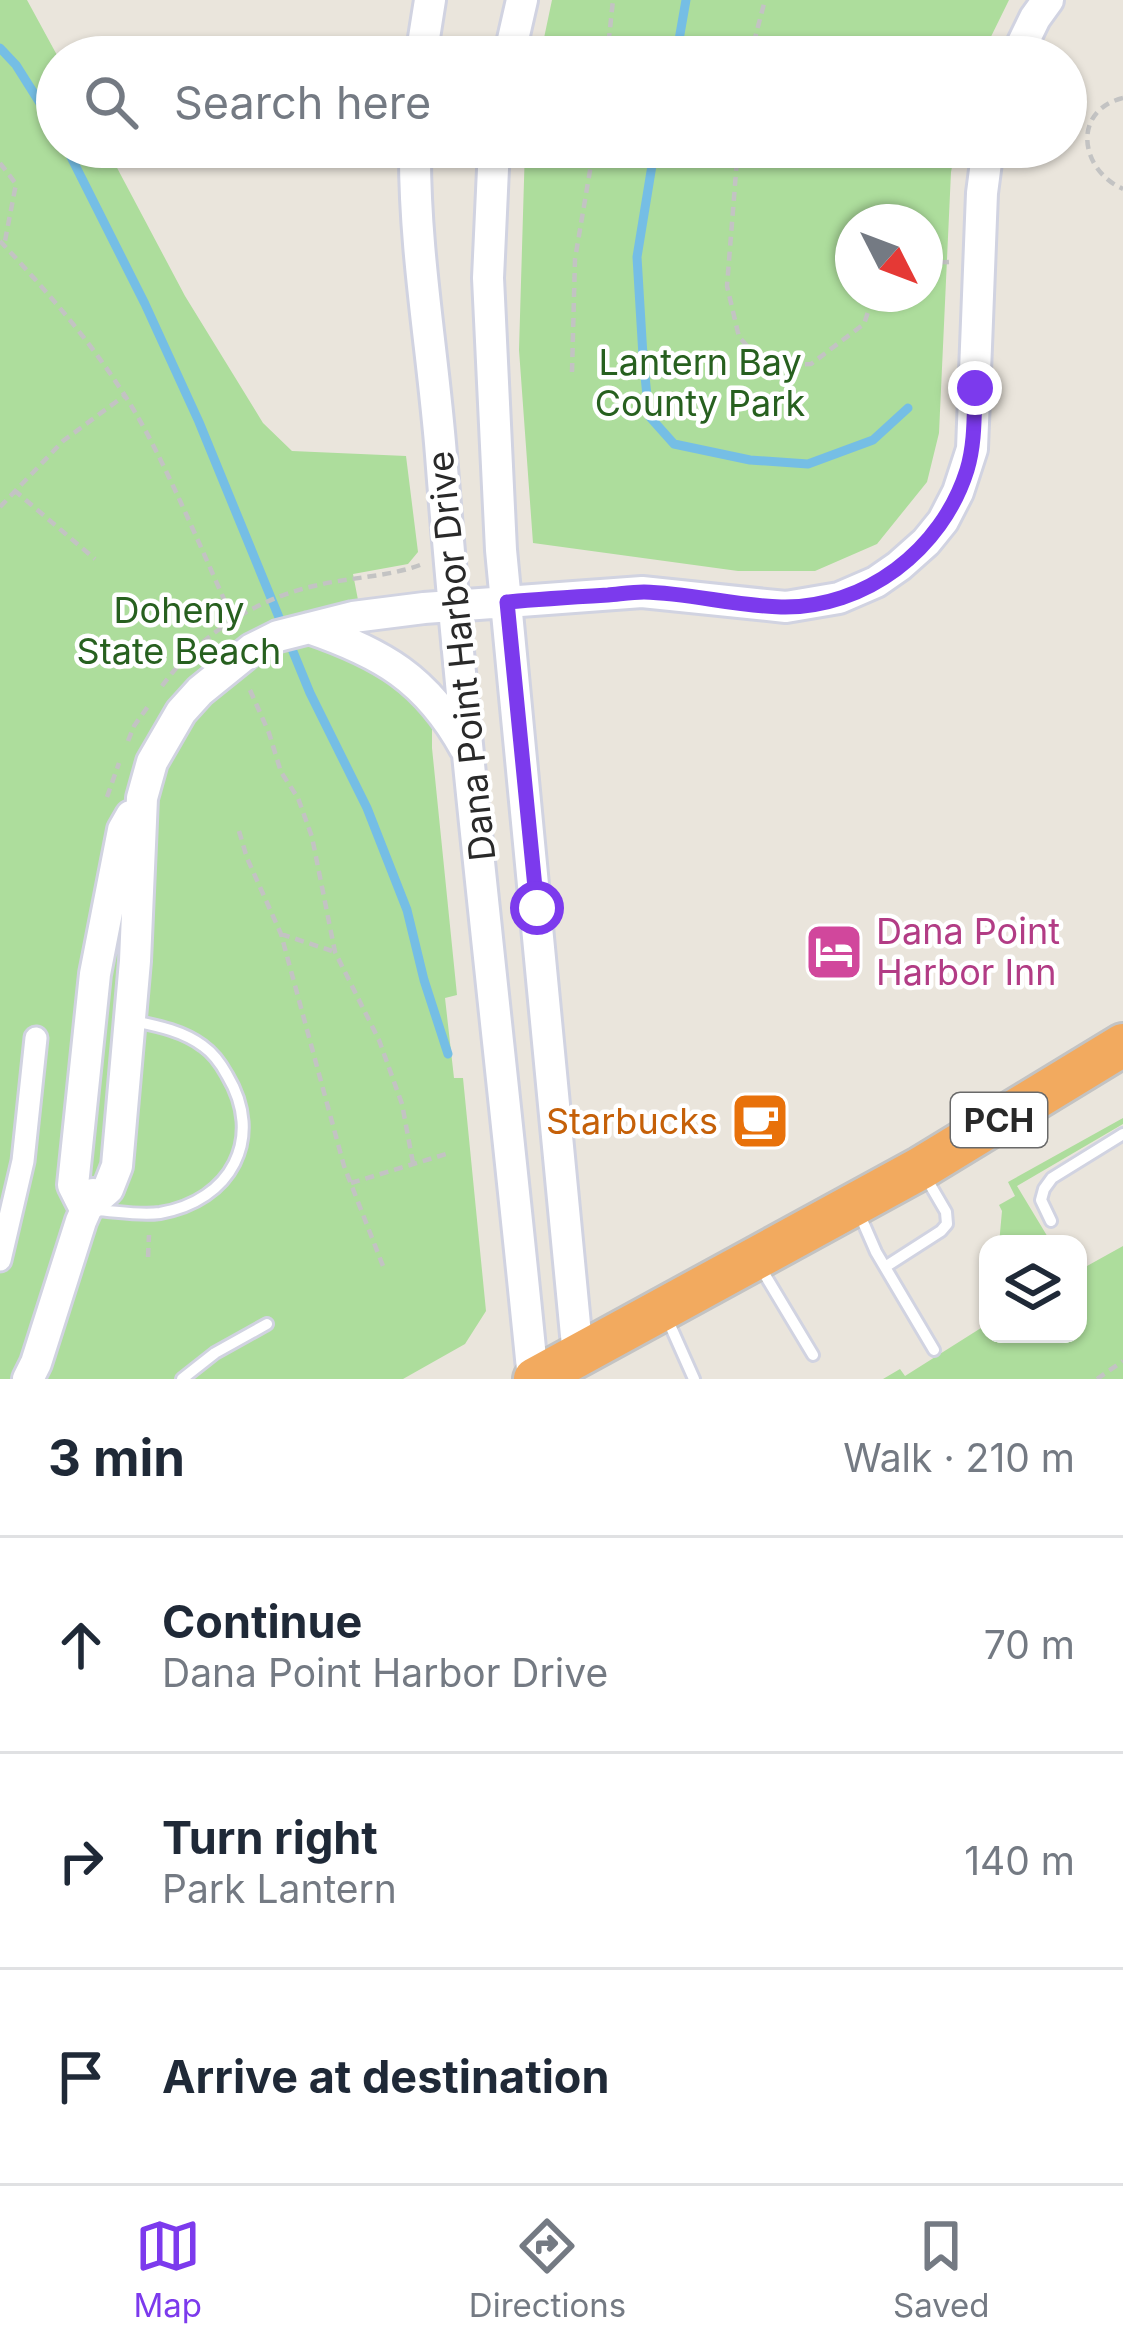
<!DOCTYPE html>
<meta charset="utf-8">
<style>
body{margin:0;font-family:Inter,sans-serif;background:#f6f6f7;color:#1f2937}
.controls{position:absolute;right:36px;bottom:36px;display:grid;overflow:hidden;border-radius:24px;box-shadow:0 3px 9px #0004}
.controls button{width:108px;height:108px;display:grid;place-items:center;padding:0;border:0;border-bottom:3px solid #e0e1e3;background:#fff;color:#1f2937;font:60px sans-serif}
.compass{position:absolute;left:835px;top:204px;width:108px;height:108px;border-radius:50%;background:#fff;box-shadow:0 3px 9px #0004;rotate:132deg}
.stop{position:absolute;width:36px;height:36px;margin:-27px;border:9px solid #7c3aed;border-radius:50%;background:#fff}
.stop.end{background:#7c3aed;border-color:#fff;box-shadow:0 3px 12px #0008}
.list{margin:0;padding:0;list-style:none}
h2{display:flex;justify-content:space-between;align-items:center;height:156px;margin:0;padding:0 48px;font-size:51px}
h2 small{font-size:39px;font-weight:400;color:#747a83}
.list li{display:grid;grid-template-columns:78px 1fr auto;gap:36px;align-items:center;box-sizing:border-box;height:216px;padding:0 48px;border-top:3px solid #e0e1e3}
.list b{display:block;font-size:45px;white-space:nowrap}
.list p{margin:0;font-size:39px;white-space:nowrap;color:#747a83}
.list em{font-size:39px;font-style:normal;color:#747a83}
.icon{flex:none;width:66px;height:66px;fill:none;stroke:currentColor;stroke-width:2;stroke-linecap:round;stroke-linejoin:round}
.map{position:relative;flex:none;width:1123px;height:1379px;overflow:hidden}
.search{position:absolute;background:#fff;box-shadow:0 3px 9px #0004;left:36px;right:36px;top:36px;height:132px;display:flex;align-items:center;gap:30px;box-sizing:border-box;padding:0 42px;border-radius:66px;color:#747a83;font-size:45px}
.sheet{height:804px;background:#fff}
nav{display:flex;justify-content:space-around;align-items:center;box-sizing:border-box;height:168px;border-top:3px solid #e0e1e3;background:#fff;font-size:33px;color:#747a83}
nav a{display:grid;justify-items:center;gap:6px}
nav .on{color:#7c3aed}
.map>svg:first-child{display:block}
</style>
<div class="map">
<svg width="1123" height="1379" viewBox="0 0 1123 1379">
<rect width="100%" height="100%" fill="#eae5dc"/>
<path fill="#addd9c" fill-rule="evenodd" d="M0,0H27L58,57L57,147H106L185,296L263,423L292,451L406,456L418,552L408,564L353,574L370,662L432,712V748L457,995L445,998L454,1078H463L486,1311L465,1344L403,1379H0Z
M552,0H1009L981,57H540Z
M525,147H956L951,172L939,433L927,482L877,544L815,571H738L533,543L519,350ZM853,222H925V294H853Z
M1123,1118V1124L1017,1186L1052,1244H999L1002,1211L999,1205L1015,1196L1008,1182Z
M1123,1246V1379H883L900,1369L905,1376L981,1328L988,1302V1334H1078V1271Z"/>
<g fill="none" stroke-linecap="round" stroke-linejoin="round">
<path stroke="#75bee5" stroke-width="9" d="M0,48L16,65L57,130
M676,57L686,0
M66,147L145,304L199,422L310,693L367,808L407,910L424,980L448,1054
M655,147L637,257L643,356L649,416L674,444L750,460L808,464L873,440L908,408"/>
<g stroke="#d1d3e1" stroke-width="16">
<path id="lane" d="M95,1210C116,1211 139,1216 160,1213C231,1201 265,1138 227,1075C221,1064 213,1053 203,1046C183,1031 158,1026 134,1021
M859,1213L876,1252L934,1350
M1051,1221L1041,1200L1044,1189L1052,1178L1123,1134
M759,1265L813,1355
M885,1267L941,1231L947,1224L946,1212L925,1176
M666,1316L694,1379
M182,1379L215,1353L267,1324"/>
</g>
<g stroke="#d1d3e1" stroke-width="27">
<path id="street" d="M0,1260L23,1161L36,1038"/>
</g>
<g stroke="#d1d3e1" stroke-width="36">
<path id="secondary" d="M421,57L430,0
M509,57L522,0
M1016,57L1035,18L1048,0
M415,147C414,251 433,352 441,455C465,763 503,1071 533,1379
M494,147L488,278L501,550L578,1356
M309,628C382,653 427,679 465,748
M85,1209L108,1189L117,1166L135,961L142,798L152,762L181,712L200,691L252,649L278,636L353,617L424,608L642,592L786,607L839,598L876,582L899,566L926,542L943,521L958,492L972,449L982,193L988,147
M85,1209L73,1185L95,974L123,830L131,816
M28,1379L36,1363L81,1221L93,1194"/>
</g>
<g stroke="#c3c3c3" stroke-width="48">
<path id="highway" d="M535,1379L921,1168L1123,1045"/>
</g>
<path stroke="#c3c3c3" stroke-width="4.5" stroke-dasharray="9 6" stroke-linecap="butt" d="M607,57L613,0
M750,57L765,0
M1123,98C1071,111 1080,170 1123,189
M738,147L727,286L739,337L765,365L811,364L864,324L874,294
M0,163L16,184L4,246
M0,241C57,302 113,367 151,441C181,499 206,560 233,619
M925,263L949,262
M572,372L575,259L594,147
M14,490L95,559
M0,507L63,441L124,396
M162,686C199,635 257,598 318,585C352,577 387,577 420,565
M250,690L269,733L281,772L298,798L312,837L335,952L379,1040L402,1104L413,1163
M128,741L134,726L149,705
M107,797L119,763
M239,831L247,858L281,934L344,1166L383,1266
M281,934L332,951
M351,1183L446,1154
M148,1257L149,1235
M1097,1379L1123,1361"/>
<use href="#lane" stroke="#fff" stroke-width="10"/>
<use href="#street" stroke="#fff" stroke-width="21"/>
<use href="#secondary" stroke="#fff" stroke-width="30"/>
<use href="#highway" stroke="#f2aa5f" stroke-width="42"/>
</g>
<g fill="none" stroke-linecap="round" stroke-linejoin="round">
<path stroke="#7c3aed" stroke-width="15" d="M537,908L507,602C541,599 574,597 608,595C620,594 632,592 644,592C690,593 735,606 781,607C865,609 942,550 967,470C975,444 974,416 975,388"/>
</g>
<defs>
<g id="hotel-square" transform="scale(3)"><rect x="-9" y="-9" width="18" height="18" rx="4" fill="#d1479c" stroke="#fff"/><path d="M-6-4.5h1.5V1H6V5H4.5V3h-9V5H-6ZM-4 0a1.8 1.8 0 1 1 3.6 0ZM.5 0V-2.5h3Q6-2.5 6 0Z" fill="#fff"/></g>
<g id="cafe-square" transform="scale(3)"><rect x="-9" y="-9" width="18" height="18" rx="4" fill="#e8710a" stroke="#fff"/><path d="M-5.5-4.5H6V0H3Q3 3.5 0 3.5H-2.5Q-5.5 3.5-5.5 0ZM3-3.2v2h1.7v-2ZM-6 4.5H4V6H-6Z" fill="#fff"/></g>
</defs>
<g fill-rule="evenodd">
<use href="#hotel-square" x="834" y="952"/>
<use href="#cafe-square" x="760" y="1121"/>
</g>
<g text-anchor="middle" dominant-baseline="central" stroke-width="9" stroke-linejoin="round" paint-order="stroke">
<rect fill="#fff" stroke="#696969" stroke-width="3" x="951" y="1093" width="96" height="54" rx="9"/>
<g font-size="33" font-weight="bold" fill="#292929">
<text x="999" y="1120">PCH</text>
</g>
<g font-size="36" fill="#27601f" stroke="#fff">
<text x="700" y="362">Lantern Bay<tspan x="700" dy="41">County Park</tspan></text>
<text x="179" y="610">Doheny<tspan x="179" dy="41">State Beach</tspan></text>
</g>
<g font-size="36" fill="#292929" stroke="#fff">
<text transform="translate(461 656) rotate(-96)">Dana Point Harbor Drive</text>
</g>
<g font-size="36" fill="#b23c85" stroke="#fff" text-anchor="start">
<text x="876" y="931">Dana Point<tspan x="876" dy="41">Harbor Inn</tspan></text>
</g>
<g font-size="36" fill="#c56008" stroke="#fff" text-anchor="end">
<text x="718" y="1121">Starbucks</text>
</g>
</g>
</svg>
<div class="controls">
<button><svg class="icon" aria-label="layers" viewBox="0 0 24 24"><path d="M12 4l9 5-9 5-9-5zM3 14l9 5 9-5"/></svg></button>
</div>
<svg class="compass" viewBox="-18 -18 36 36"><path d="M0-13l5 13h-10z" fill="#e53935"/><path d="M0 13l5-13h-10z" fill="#747a83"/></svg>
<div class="stop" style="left:537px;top:908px"></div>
<div class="stop end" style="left:975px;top:388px"></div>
<div class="search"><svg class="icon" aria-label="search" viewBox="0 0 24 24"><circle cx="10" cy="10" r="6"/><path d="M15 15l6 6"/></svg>Search here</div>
</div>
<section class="sheet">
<h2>3 min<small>Walk · 210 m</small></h2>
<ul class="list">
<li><svg class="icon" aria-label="ahead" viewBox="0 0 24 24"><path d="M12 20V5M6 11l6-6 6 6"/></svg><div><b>Continue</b><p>Dana Point Harbor Drive</p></div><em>70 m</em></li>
<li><svg class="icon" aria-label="right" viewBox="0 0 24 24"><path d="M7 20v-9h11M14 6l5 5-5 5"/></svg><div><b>Turn right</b><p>Park Lantern</p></div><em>140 m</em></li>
<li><svg class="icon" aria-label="arrive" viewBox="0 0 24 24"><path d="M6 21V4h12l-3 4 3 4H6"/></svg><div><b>Arrive at destination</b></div></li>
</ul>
</section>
<nav>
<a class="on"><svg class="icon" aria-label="map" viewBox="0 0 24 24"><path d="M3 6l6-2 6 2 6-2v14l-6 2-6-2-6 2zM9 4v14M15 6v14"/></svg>Map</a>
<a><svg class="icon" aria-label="directions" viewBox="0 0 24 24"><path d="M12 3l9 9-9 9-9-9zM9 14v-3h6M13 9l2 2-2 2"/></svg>Directions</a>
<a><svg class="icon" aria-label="saved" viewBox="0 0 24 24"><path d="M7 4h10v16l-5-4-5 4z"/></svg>Saved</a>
</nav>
